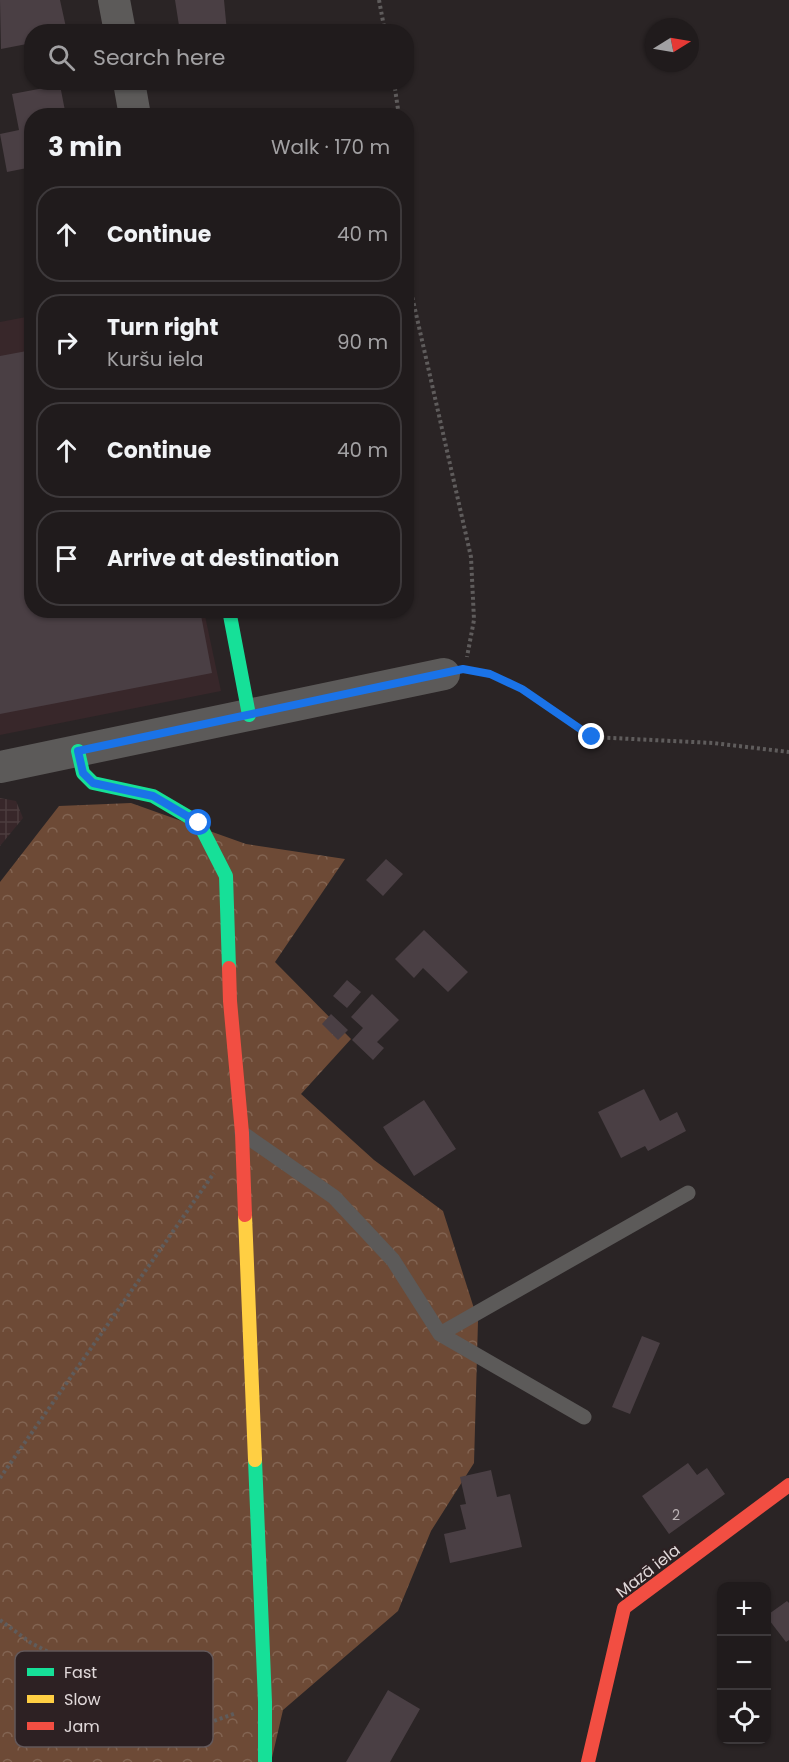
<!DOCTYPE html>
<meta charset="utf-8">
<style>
body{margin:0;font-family:Poppins,sans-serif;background:#2d2829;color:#f1f3f6}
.controls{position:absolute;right:18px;bottom:18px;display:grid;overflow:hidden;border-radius:12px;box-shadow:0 2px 4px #0004}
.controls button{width:54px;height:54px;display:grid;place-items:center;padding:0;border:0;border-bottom:2px solid #3d393b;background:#201b1c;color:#f1f3f6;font:30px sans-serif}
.compass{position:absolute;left:645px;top:18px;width:54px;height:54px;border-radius:50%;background:#201b1c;box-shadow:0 2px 4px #0004;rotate:79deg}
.stop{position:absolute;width:18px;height:18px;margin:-14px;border:4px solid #1a73e8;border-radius:50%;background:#fff}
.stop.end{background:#1a73e8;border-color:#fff;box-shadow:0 2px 6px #0008}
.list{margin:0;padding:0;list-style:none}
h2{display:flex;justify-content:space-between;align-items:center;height:78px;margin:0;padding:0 24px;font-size:26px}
h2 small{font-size:20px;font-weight:400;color:#a2a1a3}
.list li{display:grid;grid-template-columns:39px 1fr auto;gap:18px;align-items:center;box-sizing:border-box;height:96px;margin:0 12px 12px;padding:0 12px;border:2px solid #3d393b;border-radius:24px}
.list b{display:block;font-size:22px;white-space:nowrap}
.list p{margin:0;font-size:20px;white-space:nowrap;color:#a2a1a3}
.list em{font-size:20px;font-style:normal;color:#a2a1a3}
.icon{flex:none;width:33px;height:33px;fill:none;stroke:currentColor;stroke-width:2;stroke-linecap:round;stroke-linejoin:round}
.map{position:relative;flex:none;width:789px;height:1762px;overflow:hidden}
.search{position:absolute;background:#201b1c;box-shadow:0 2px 4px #0004;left:24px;top:24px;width:390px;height:66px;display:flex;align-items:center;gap:15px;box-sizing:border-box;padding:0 21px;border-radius:24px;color:#a2a1a3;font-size:22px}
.panel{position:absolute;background:#201b1c;box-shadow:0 2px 4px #0004;left:24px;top:108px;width:390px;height:510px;border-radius:24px}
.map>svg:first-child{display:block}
</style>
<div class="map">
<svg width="789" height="1762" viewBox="0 0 789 1762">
<defs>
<pattern id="industrial-grid" width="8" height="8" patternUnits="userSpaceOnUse" patternTransform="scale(1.5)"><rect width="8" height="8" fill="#38272a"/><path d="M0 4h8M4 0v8" fill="none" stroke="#4b3c3e"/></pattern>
<pattern id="forest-crowns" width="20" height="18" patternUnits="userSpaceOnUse" patternTransform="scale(1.5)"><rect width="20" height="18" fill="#6d4a36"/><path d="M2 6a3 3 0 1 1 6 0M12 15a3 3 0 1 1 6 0" fill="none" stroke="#826452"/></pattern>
</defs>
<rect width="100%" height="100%" fill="#2a2425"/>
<path fill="#38272a" d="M31,316L32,610L204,611L221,691L0,735V322Z"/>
<path fill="url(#industrial-grid)" d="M0,798L16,801L23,818L0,846Z"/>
<path fill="url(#forest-crowns)" d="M131,803L246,844L345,859L275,962L351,1039L301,1094L374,1160L443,1211L478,1321L474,1463L431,1531L398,1611L283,1710L271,1762H0V882L59,806Z"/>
<path fill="#4a3f44" d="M0,0H60L67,32H32V43L1,49Z
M175,0H224L227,32H180Z
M60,85L66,116H32V167L7,172L0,134L19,130L12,94Z
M32,350V610H200L212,673L0,714V356Z
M386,859L403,874L383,896L366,880Z
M424,930L468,972L448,992L423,968L414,978L395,959Z
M347,980L361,992L347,1008L333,996Z
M372,994L399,1020L377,1042L384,1048L373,1060L352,1040L363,1028L351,1017Z
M331,1014L348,1030L338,1040L322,1024Z
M644,1089L660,1121L677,1112L686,1131L648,1151L645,1146L621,1158L598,1112Z
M424,1100L456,1149L414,1176L383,1127Z
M642,1336L660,1343L630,1414L612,1407Z
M688,1463L697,1475L707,1468L725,1494L669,1534L642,1496Z
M491,1470L497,1497L510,1494L522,1547L450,1563L444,1534L466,1529L460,1505L466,1504L460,1477Z
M787,1601L789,1603V1640L786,1642L766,1616Z
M388,1690L420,1709L390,1762H346Z"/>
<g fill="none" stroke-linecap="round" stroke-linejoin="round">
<path stroke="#5f5c5c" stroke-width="4" stroke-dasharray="3 3" stroke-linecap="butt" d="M379,0L385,32
M394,82L399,116
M406,256L407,274L471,557L474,620L467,657
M470,670L490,674L522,689L592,737L713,743L789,752
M0,1478L214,1173
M0,1620L31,1643L152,1706L208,1723L236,1713"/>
<path stroke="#5c5a59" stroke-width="15" d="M242,1133L334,1197L393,1260L440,1334L584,1417
M440,1334L688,1193"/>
<path stroke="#5c5a59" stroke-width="32" d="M114,0L120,32
M129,82L135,116
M0,767L444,674"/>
<path stroke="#16e098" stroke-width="14" d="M229,610L249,715
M78,751L83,773L93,783L153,796L199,823L226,876L229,968
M255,1460L265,1702V1762"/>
<path stroke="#ffcf43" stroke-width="14" d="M245,1215L255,1460"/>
<path stroke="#f24e42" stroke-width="14" d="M229,968L230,1001L242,1133L245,1215
M588,1762L624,1608L789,1485"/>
</g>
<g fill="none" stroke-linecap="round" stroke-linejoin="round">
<path stroke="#1a73e8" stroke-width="8" d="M199,823L153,796L93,783L83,773L78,751L463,669L490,674L522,689L592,737"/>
</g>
<g text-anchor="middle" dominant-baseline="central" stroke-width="4.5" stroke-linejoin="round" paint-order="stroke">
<g font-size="14" fill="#bbb2b4">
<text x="676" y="1515">2</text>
</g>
<g font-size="16" fill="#e1d9da" stroke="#2d2123">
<text transform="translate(648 1571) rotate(-38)">Mazā iela</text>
</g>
</g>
<rect x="15" y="1651" width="198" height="96" rx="9" fill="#2d2123" stroke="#63585a" stroke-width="1.5"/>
<rect x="27" y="1668" width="27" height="8" fill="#16e098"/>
<rect x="27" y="1695" width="27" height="8" fill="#ffcf43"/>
<rect x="27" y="1722" width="27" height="8" fill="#f24e42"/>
<g font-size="16" fill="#e1d9da">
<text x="64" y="1678">Fast</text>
<text x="64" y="1705">Slow</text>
<text x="64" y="1732">Jam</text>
</g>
</svg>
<div class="controls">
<button>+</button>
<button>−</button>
<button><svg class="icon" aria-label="locate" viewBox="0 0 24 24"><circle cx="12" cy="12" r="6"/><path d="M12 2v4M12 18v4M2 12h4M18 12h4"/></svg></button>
</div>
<svg class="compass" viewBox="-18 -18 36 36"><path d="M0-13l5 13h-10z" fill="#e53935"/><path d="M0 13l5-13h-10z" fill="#a2a1a3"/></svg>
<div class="stop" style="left:199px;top:823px"></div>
<div class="stop end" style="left:592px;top:737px"></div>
<div class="search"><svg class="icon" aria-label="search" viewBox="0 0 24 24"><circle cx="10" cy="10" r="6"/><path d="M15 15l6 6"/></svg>Search here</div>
<section class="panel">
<h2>3 min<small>Walk · 170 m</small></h2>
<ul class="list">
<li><svg class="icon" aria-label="ahead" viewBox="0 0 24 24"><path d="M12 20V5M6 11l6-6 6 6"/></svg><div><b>Continue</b></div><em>40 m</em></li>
<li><svg class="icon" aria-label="right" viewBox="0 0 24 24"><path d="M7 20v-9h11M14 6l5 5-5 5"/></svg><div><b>Turn right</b><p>Kuršu iela</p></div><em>90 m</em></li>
<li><svg class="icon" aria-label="ahead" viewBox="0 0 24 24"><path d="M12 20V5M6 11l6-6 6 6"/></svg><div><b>Continue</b></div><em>40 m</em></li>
<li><svg class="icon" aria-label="arrive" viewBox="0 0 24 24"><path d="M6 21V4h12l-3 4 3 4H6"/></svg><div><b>Arrive at destination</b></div></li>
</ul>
</section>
</div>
